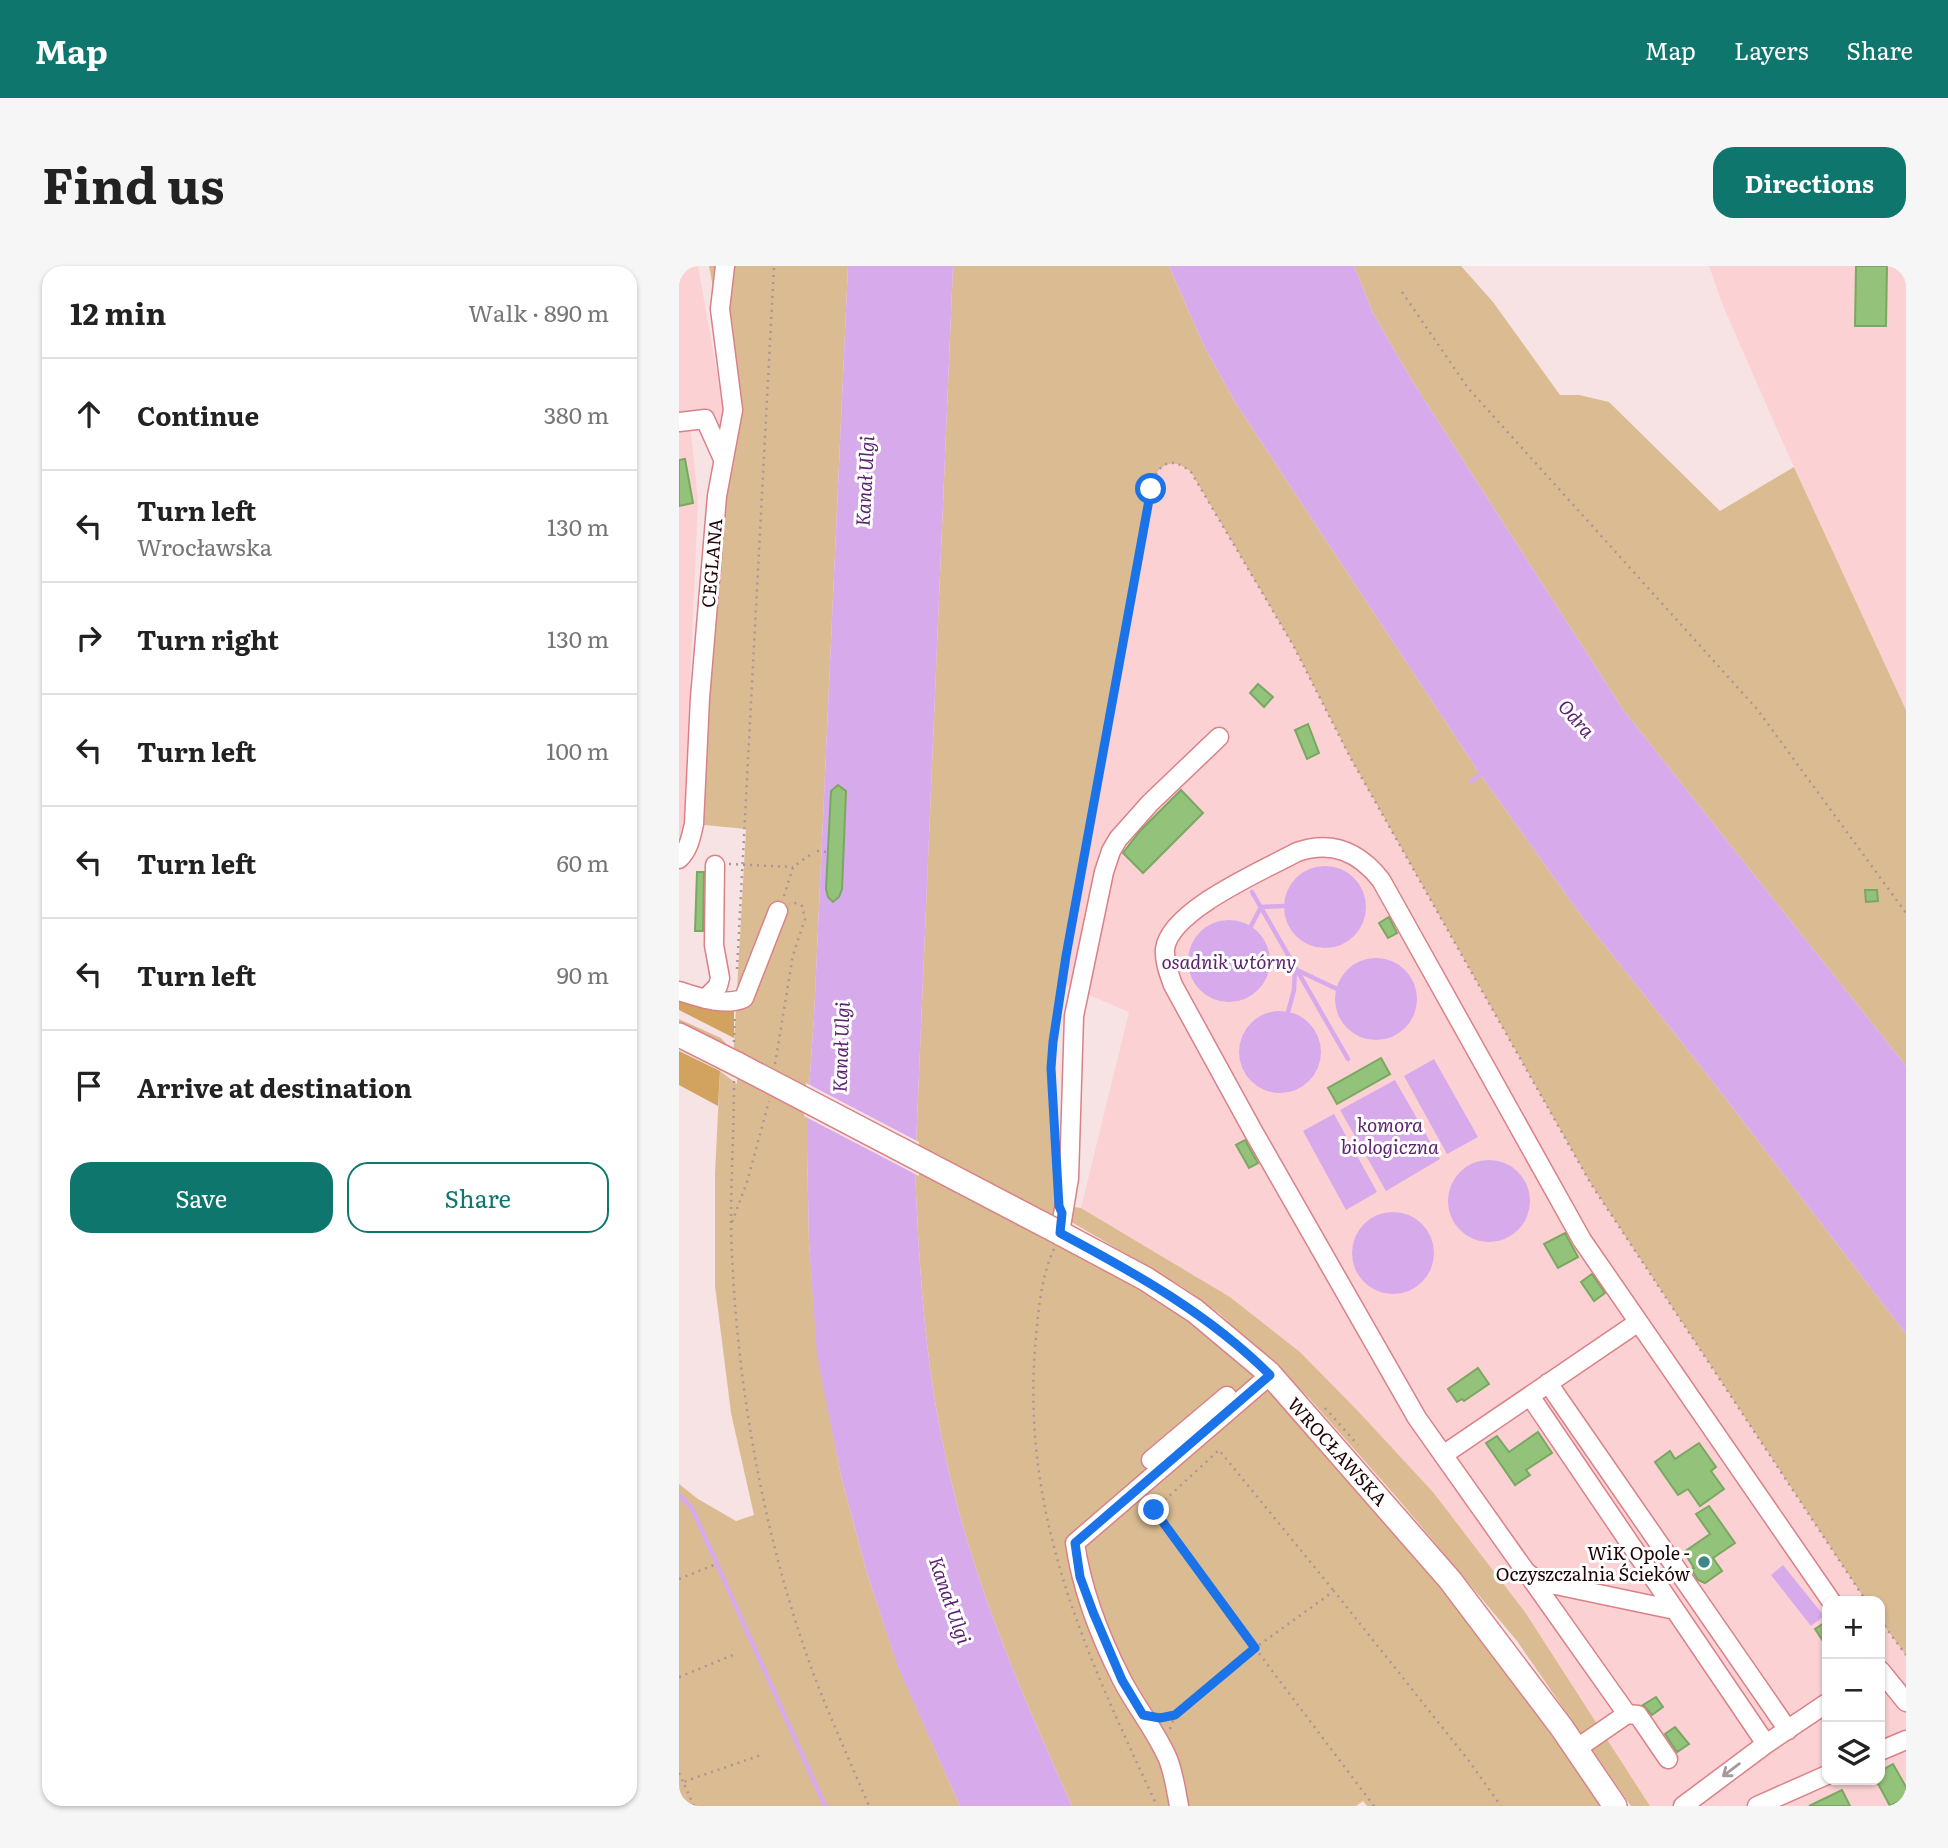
<!DOCTYPE html>
<meta charset="utf-8">
<style>
body{margin:0;font-family:Literata,serif;background:#f6f6f6;color:#222}
.controls{position:absolute;right:21px;bottom:21px;display:grid;overflow:hidden;border-radius:14px;box-shadow:0 2px 5px #0004}
.controls button{width:63px;height:63px;display:grid;place-items:center;padding:0;border:0;border-bottom:2px solid #e0e0e0;background:#fff;color:#222;font:35px sans-serif}
.stop{position:absolute;width:21px;height:21px;margin:-16px;border:5px solid #1a73e8;border-radius:50%;background:#fff}
.stop.end{background:#1a73e8;border-color:#fff;box-shadow:0 2px 7px #0008}
.list{margin:0;padding:0;list-style:none}
h2{display:flex;justify-content:space-between;align-items:center;height:91px;margin:0;padding:0 28px;font-size:30px}
h2 small{font-size:23px;font-weight:400;color:#767676}
.list li{display:grid;grid-template-columns:46px 1fr auto;gap:21px;align-items:center;box-sizing:border-box;height:112px;padding:0 28px;border-top:2px solid #e0e0e0}
.list b{display:block;font-size:26px;white-space:nowrap}
.list p{margin:0;font-size:23px;white-space:nowrap;color:#767676}
.list em{font-size:23px;font-style:normal;color:#767676}
.actions{display:flex;gap:14px;padding:21px 28px}
.actions a{flex:1;padding:16px 0;border:2px solid #0f766e;border-radius:21px;text-align:center;font-size:24px;color:#0f766e}
.actions .main{background:#0f766e;color:#fff}
.icon{flex:none;width:38px;height:38px;fill:none;stroke:currentColor;stroke-width:2;stroke-linecap:round;stroke-linejoin:round}
.map{position:relative;flex:none;width:1227px;height:1540px;overflow:hidden;border-radius:21px}
header{display:flex;align-items:center;gap:42px;box-sizing:border-box;height:98px;padding:0 35px;background:#0f766e;color:#fff}
header strong{font-size:33px}
nav{display:flex;gap:38px;margin-inline-start:auto;font-size:24px}
.intro{display:flex;align-items:center;justify-content:space-between;box-sizing:border-box;height:168px;padding:0 42px}
h1{margin:0;font-size:49px}
.button{padding:18px 32px;border-radius:21px;background:#0f766e;color:#fff;font-size:24px;font-weight:700}
main{display:flex;gap:42px;padding:0 42px}
aside{flex:1;background:#fff;border-radius:21px;box-shadow:0 2px 5px #0004}
.map>svg:first-child{display:block}
</style>
<header>
<strong>Map</strong>
<nav><a>Map</a><a>Layers</a><a>Share</a></nav>
</header>
<div class="intro"><h1>Find us</h1><a class="button">Directions</a></div>
<main>
<aside>
<h2>12 min<small>Walk · 890 m</small></h2>
<ul class="list">
<li><svg class="icon" aria-label="ahead" viewBox="0 0 24 24"><path d="M12 20V5M6 11l6-6 6 6"/></svg><div><b>Continue</b></div><em>380 m</em></li>
<li><svg class="icon" aria-label="left" viewBox="0 0 24 24"><path d="M17 20v-9H6M10 6l-5 5 5 5"/></svg><div><b>Turn left</b><p>Wrocławska</p></div><em>130 m</em></li>
<li><svg class="icon" aria-label="right" viewBox="0 0 24 24"><path d="M7 20v-9h11M14 6l5 5-5 5"/></svg><div><b>Turn right</b></div><em>130 m</em></li>
<li><svg class="icon" aria-label="left" viewBox="0 0 24 24"><path d="M17 20v-9H6M10 6l-5 5 5 5"/></svg><div><b>Turn left</b></div><em>100 m</em></li>
<li><svg class="icon" aria-label="left" viewBox="0 0 24 24"><path d="M17 20v-9H6M10 6l-5 5 5 5"/></svg><div><b>Turn left</b></div><em>60 m</em></li>
<li><svg class="icon" aria-label="left" viewBox="0 0 24 24"><path d="M17 20v-9H6M10 6l-5 5 5 5"/></svg><div><b>Turn left</b></div><em>90 m</em></li>
<li><svg class="icon" aria-label="arrive" viewBox="0 0 24 24"><path d="M6 21V4h12l-3 4 3 4H6"/></svg><div><b>Arrive at destination</b></div></li>
</ul>
<div class="actions"><a class="main">Save</a><a>Share</a></div>
</aside>
<div class="map">
<svg width="1227" height="1540" viewBox="0 0 1227 1540">
<rect width="100%" height="100%" fill="#f7e3e3"/>
<path fill="#fcd1d3" d="M0,0H19L47,158L12,165L19,236L4,574L0,577Z
M1030,0H1227V444L1101,170L1045,42Z
M495,196L503,198L512,206L614,379L671,491L912,918L1187,1335H1148V1514H1201V1354L1227,1389V1540H971L846,1346L754,1226L679,1145L621,1086L551,1031L402,942L450,746L382,717L472,223L475,210L479,204L486,198Z"/>
<path fill="#dbbc92" d="M30,0H169L135,751L128,851V883L130,977L139,1089L163,1214L188,1307L219,1400L281,1540H0V1218L19,1233L57,1255L75,1249L52,1147L36,1020V908L41,805L58,818V798L54,796L67,563L15,558L52,163L42,64Z
M274,0H490L525,80L556,136L801,508L901,648L1027,807L1227,1068V1389L1201,1354V1335H1187L912,918L671,491L614,379L512,206C498,194 486,194 475,210L463,268L387,690L374,776L372,802L380,939L402,942L551,1031L621,1086L679,1145L754,1226L846,1346L971,1540H952L838,1375L720,1234L630,1132L541,1048L502,1020L382,950L447,1013L518,1061L582,1113L719,1266L835,1413L921,1540H688L684,1535L677,1540H393C343,1429 294,1316 268,1197C246,1100 240,1002 236,903Z
M675,0H782L814,36L881,129H900L930,136L1041,245L1115,201L1227,444V800L945,445L732,113L694,47Z
M0,753L42,772L52,783L0,757Z"/>
<path fill="#d2a35e" d="M0,728L55,739V772L0,744Z
M0,785L41,805L39,840L0,819Z"/>
<path fill="#d7aaec" d="M169,0H274L236,903C240,1002 246,1100 268,1197C294,1316 343,1429 393,1540H281L219,1401L188,1307L163,1214L138,1089L130,977L128,883V851L135,751Z
M490,0H675L694,47L732,113L945,445L1227,800V1068L1027,807L901,648L801,508L556,136L525,80Z
M605 641a41 41 0 1 1 82 0a41 41 0 1 1-82 0Z
M509 695a41 41 0 1 1 82 0a41 41 0 1 1-82 0Z
M656 733a41 41 0 1 1 82 0a41 41 0 1 1-82 0Z
M560 786a41 41 0 1 1 82 0a41 41 0 1 1-82 0Z
M755,793L799,871L768,888L725,810Z
M716,814L761,893L707,925L661,844Z
M655,848L698,926L667,944L624,865Z
M769 935a41 41 0 1 1 82 0a41 41 0 1 1-82 0Z
M673 987a41 41 0 1 1 82 0a41 41 0 1 1-82 0Z
M1104,1299L1145,1350L1132,1360L1092,1309Z"/>
<path fill="#f7e3e3" d="M127,817L240,876V910L125,850Z"/>
<g fill="none" stroke-linecap="round" stroke-linejoin="round">
<path stroke="#d7aaec" stroke-width="4.5" d="M792,516L801,508
M573,626L669,793
M572,660L582,641L605,640
M618,704L658,723
M609,746L615,724L616,702
M0,1229L13,1242L146,1540"/>
</g>
<path fill="#93c27a" stroke="#7aa761" stroke-width="2" d="M1177,0H1208L1207,60H1176Z
M6,193L14,237L0,240V194Z
M579,418L594,431L585,441L571,427Z
M629,458L640,487L628,493L616,464Z
M159,519L167,525L163,623L160,631L154,636L149,631L147,623L152,525Z
M502,524L524,547L464,607L444,587L461,565Z
M18,606H25L24,665H16Z
M1186,624H1198L1199,635L1187,636Z
M710,651L718,667L709,672L700,657Z
M702,792L711,808L658,838L649,822Z
M566,874L579,897L570,902L557,879Z
M886,967L899,991L879,1002L865,978Z
M913,1008L926,1027L915,1035L902,1016Z
M799,1102L810,1118L785,1135L783,1133L778,1136L769,1123Z
M859,1166L873,1187L847,1204L851,1209L836,1219L807,1177L818,1170L830,1186Z
M1020,1177L1037,1201L1032,1205L1045,1223L1021,1240L1009,1223L999,1229L976,1196L991,1185L996,1193Z
M1030,1240L1056,1277L1034,1292L1043,1305L1026,1317L1019,1314L1012,1303L1015,1302L1005,1286L1031,1268L1017,1248Z
M1148,1355V1381L1136,1363Z
M977,1431L984,1441L973,1449L964,1439Z
M996,1461L1010,1478L998,1486L986,1468Z
M1214,1498L1227,1521V1532L1211,1540L1197,1514H1201V1505Z
M1163,1524L1171,1540H1130Z"/>
<g fill="none" stroke-linecap="round" stroke-linejoin="round">
<g stroke="#da8188" stroke-width="21">
<path id="minor" d="M0,156L26,153L44,193
M0,593C10,583 12,571 15,558L21,432L38,230L54,144L41,43L46,0
M0,725C19,731 46,741 65,732L99,645
M26,733L39,720L41,712L35,679L36,599
M381,967L390,912L395,750L425,606L432,585L439,573L471,537L540,471
M869,1117L1109,1464
M851,1130L1087,1478
M764,1189L958,1057
M472,1194L548,1130
M851,1311L948,1448L897,1483
M996,1344L872,1318L855,1312L847,1306L738,1152L574,865L494,719C490,708 485,695 486,683C491,644 585,604 618,586C653,574 680,586 702,614L903,974L1152,1335
M1201,1404L1227,1436
M948,1448L959,1449L989,1493
M1201,1485L1227,1474
M500,1540C497,1524 495,1508 489,1493C477,1465 457,1441 443,1414C421,1371 403,1325 396,1277L591,1109
M1004,1540L1087,1478L1148,1437
M1078,1540L1148,1509"/>
</g>
<g stroke="#da8188" stroke-width="26">
<path id="major" d="M0,769L58,798
M381,967L467,1013L516,1045L590,1107L771,1314L883,1462L936,1540"/>
</g>
<path stroke="#ac9596" stroke-width="2.5" stroke-dasharray="2 5" stroke-linecap="butt" d="M723,26L789,122L1078,443L1227,647
M138,585L149,586
M50,598L114,601
M105,630L114,601L135,586
M58,703L95,0
M55,776L56,748
M96,798L114,689L126,653L123,640L116,637L110,638
M55,815C55,863 52,910 52,958C55,1099 80,1250 126,1384C144,1437 168,1488 190,1540
M375,857L372,802L382,717L463,268C468,243 471,172 512,206L614,379L671,491L912,918L1187,1335
M53,956L68,916L90,835
M375,983C361,1013 359,1050 356,1082C343,1253 408,1390 478,1540
M646,1142L679,1179
M0,1313L35,1299
M1201,1354L1227,1389
M0,1411L54,1389
M485,1451L496,1449L576,1382L475,1244L540,1184L655,1325
M491,1463L496,1449
M0,1507L4,1516L0,1517
M15,1540L4,1516L85,1488
M695,1540L576,1382L655,1325L790,1495L822,1540"/>
<use href="#minor" stroke="#fff" stroke-width="18"/>
<use href="#major" stroke="#fff" stroke-width="23"/>
<g stroke="#da8188" stroke-width="26" stroke-linecap="butt">
<path id="major-bridge" d="M58,798L381,967"/>
</g>
<use href="#major-bridge" stroke="#fff" stroke-width="23"/>
</g>
<defs><path id="oneway-shaft" d="M-6 0H5M1.5-3L5.5 0L1.5 3" fill="none" stroke-width="1.6" stroke-linecap="round" stroke-linejoin="round" transform="scale(1.75)"/></defs>
<use stroke="#a59a9b" href="#oneway-shaft" transform="translate(1052 1504) rotate(143)"/>
<g fill="none" stroke-linecap="round" stroke-linejoin="round">
<path stroke="#1a73e8" stroke-width="9" d="M472,223L387,690L374,776L372,802L380,940L383,947L381,967C456,1007 530,1048 591,1109L396,1277L401,1311L414,1346L443,1414L464,1449L481,1452L496,1449L576,1382L475,1244"/>
</g>
<circle fill="#3f8787" stroke="#fff" stroke-width="2.5" cx="1025" cy="1296" r="7"/>
<g text-anchor="middle" dominant-baseline="central" stroke-width="6" stroke-linejoin="round" paint-order="stroke">
<g font-size="18" fill="#1f0206" stroke="#fff">
<text transform="translate(32 297) rotate(-85)">CEGLANA</text>
<text transform="translate(659 1185) rotate(48)">WROCŁAWSKA</text>
</g>
<g font-size="18" fill="#1f0206" stroke="#fff" text-anchor="end">
<text x="1011" y="1286">WiK Opole -<tspan x="1011" dy="21">Oczyszczalnia Ścieków</tspan></text>
</g>
<g font-size="19" font-style="italic" fill="#5b2470" stroke="#fff">
<text transform="translate(185 215) rotate(-87)">Kanał Ulgi</text>
<text transform="translate(898 452) rotate(48)">Odra</text>
<text x="550" y="695">osadnik wtórny</text>
<text transform="translate(161 781) rotate(-88)">Kanał Ulgi</text>
<text x="711" y="858">komora<tspan x="711" dy="22">biologiczna</tspan></text>
<text transform="translate(272 1334) rotate(71)">Kanał Ulgi</text>
</g>
</g>
</svg>
<div class="controls">
<button>+</button>
<button>−</button>
<button><svg class="icon" aria-label="layers" viewBox="0 0 24 24"><path d="M12 4l9 5-9 5-9-5zM3 14l9 5 9-5"/></svg></button>
</div>
<div class="stop" style="left:472px;top:223px"></div>
<div class="stop end" style="left:475px;top:1244px"></div>
</div>
</main>
